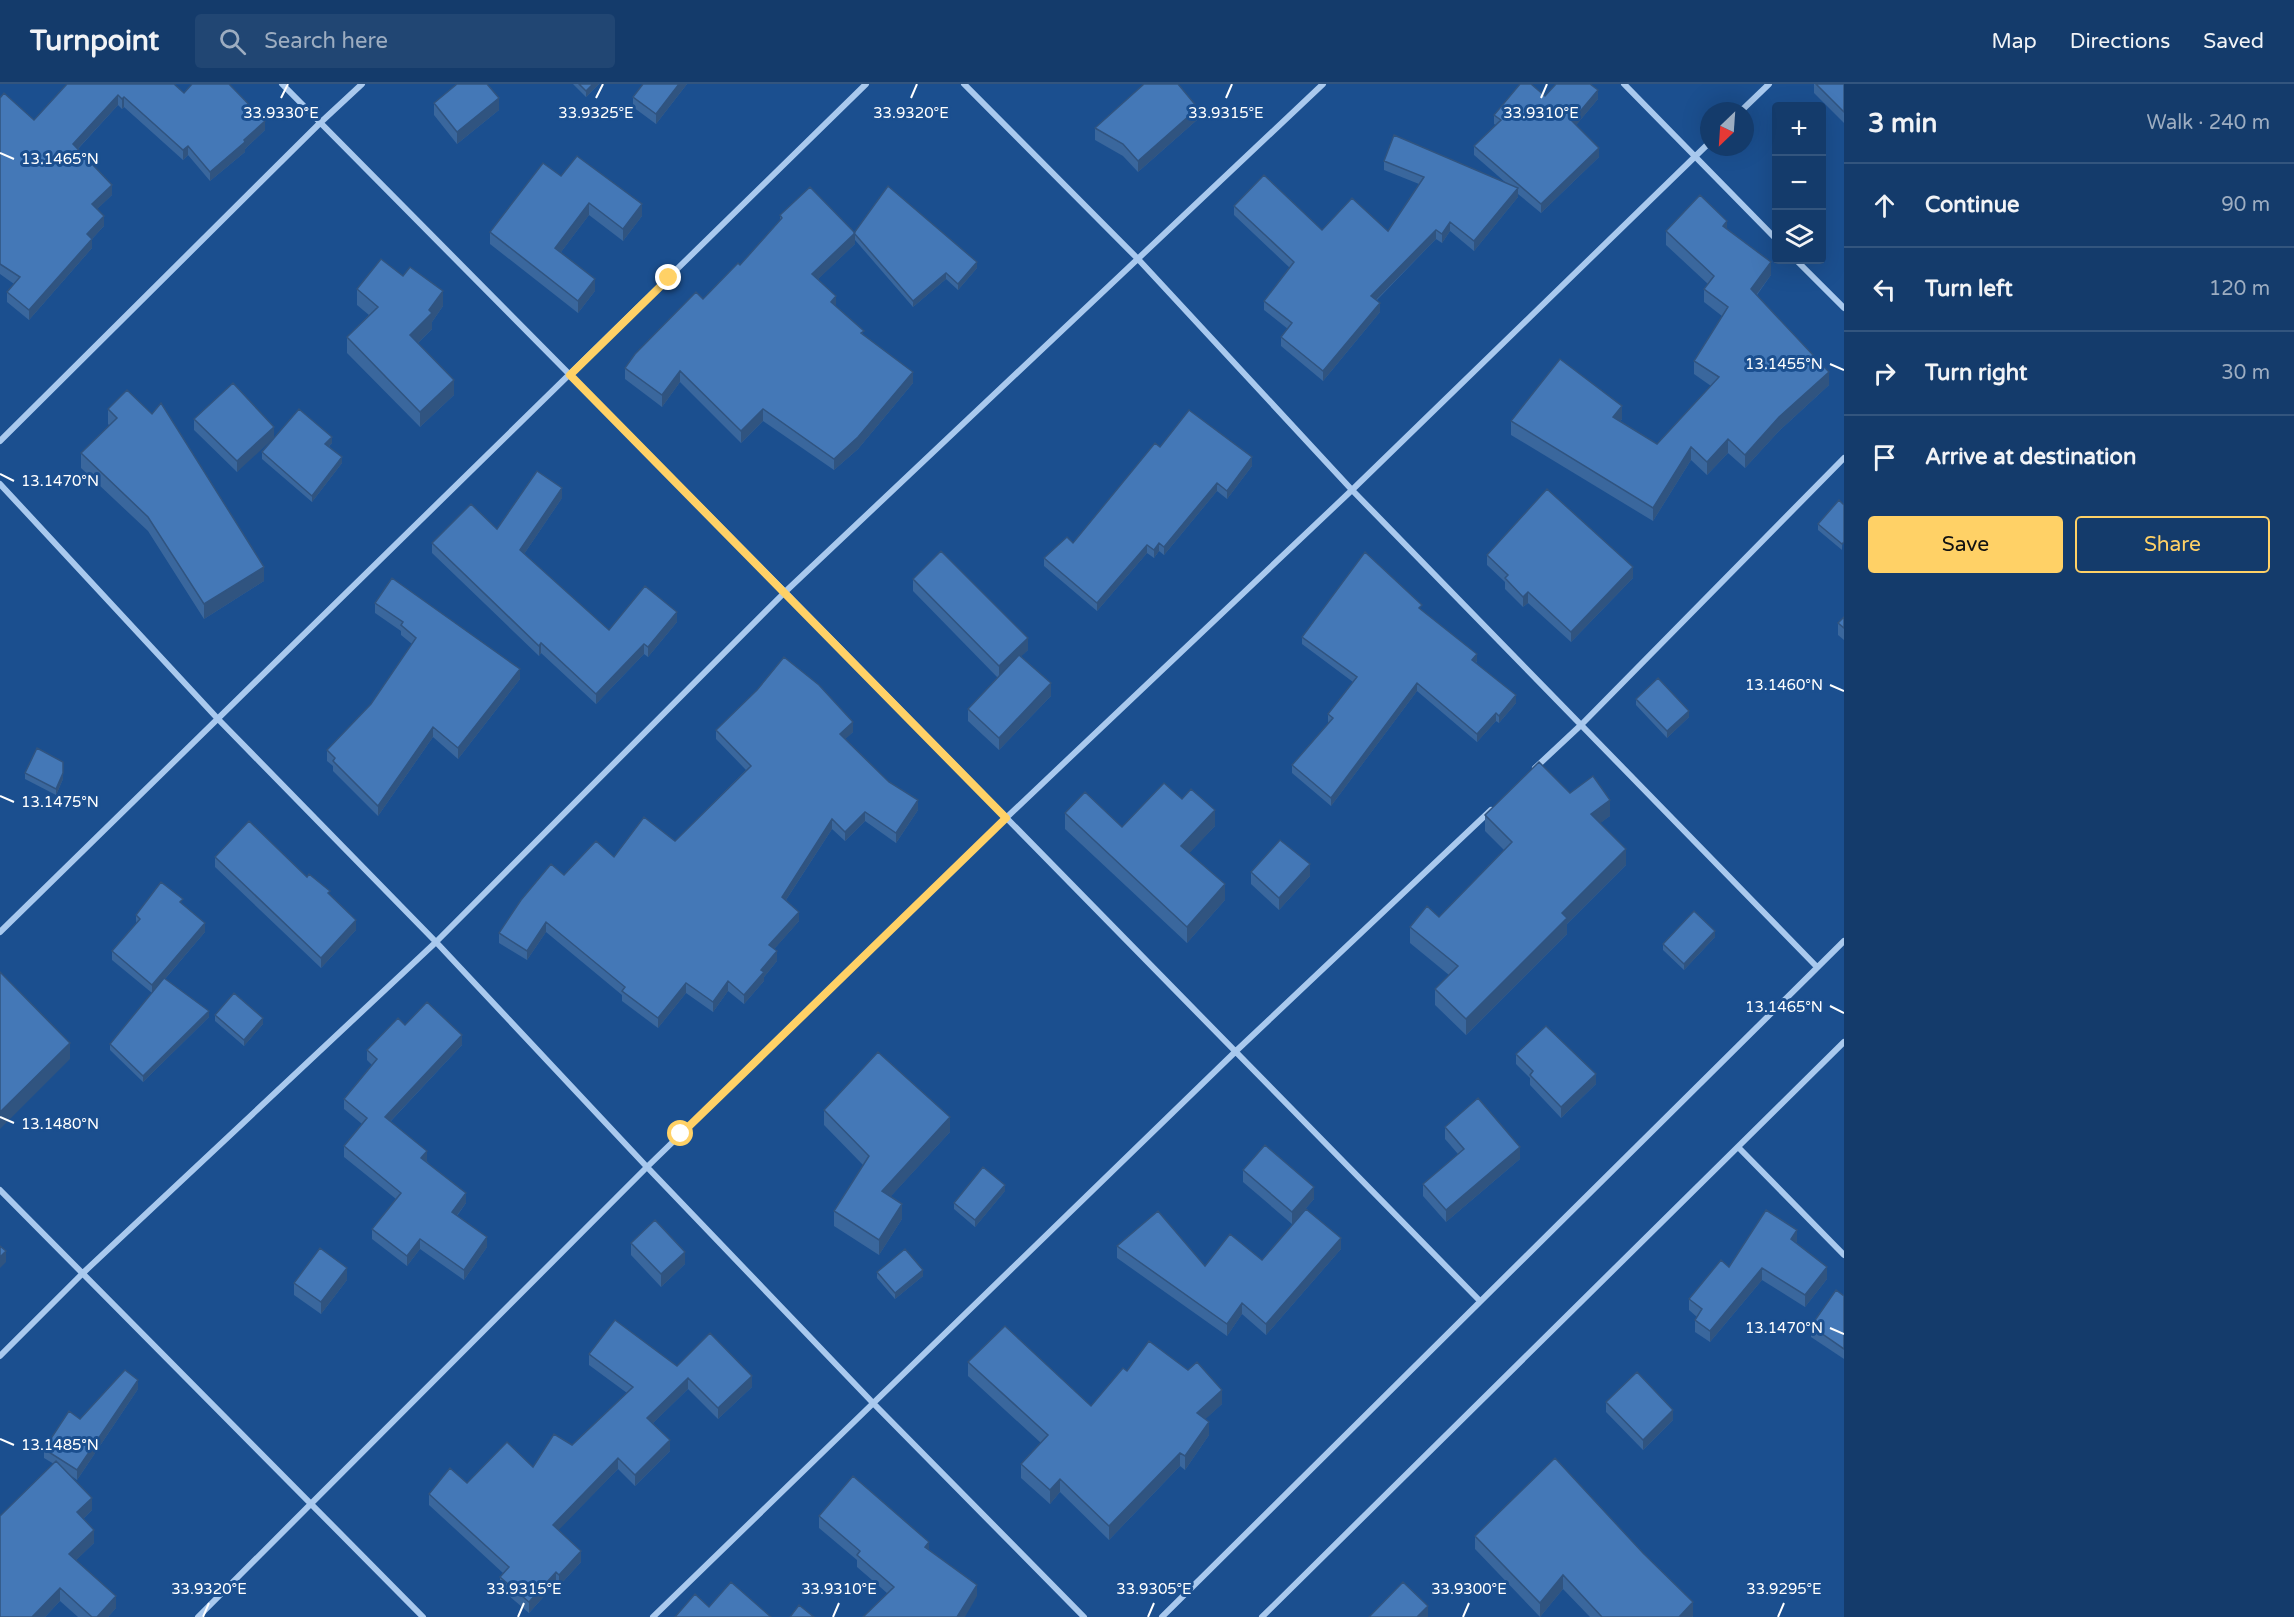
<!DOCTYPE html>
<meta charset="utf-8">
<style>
body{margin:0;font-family:"Varela Round",sans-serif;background:#214673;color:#f1f3f6}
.controls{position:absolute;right:18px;top:18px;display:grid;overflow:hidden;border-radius:6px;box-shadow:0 6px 24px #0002}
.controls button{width:54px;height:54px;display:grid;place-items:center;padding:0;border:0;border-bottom:2px solid #33557e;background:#143b6b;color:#f1f3f6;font:30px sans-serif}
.compass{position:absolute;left:1700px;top:18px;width:54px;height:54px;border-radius:50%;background:#143b6b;box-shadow:0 6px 24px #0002;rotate:205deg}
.stop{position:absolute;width:18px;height:18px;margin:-14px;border:4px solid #ffd166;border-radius:50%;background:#fff}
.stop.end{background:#ffd166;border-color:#fff;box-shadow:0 2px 6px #0008}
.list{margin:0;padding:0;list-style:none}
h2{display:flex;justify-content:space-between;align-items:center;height:78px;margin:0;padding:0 24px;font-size:26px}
h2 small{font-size:20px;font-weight:400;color:#9dadc1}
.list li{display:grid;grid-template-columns:39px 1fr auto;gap:18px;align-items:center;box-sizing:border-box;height:84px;padding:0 24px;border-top:2px solid #33557e}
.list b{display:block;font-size:22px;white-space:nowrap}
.list em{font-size:20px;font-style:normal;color:#9dadc1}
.actions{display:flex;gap:12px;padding:18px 24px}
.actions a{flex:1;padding:14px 0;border:2px solid #ffd166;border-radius:6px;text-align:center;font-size:21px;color:#ffd166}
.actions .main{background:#ffd166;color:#111}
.icon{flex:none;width:33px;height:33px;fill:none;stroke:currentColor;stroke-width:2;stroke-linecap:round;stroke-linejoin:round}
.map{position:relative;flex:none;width:1844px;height:1533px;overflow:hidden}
header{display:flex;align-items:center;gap:36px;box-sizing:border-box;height:84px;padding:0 30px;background:#143b6b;border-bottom:2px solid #33557e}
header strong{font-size:28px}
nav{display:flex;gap:33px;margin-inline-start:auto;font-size:21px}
.search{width:420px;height:54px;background:#214673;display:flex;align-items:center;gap:15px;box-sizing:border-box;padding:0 21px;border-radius:6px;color:#9dadc1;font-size:22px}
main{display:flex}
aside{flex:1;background:#143b6b}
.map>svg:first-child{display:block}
</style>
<header>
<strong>Turnpoint</strong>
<div class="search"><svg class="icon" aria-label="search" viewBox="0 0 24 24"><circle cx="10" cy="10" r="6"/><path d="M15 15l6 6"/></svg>Search here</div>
<nav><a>Map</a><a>Directions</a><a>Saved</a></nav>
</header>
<main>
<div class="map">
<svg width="1844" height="1533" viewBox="0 0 1844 1533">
<rect width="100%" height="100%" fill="#1b4f8f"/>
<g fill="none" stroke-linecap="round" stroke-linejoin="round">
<path stroke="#a9c9ee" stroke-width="6" d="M282,0L785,508L1480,1217
M964,0L1138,175L1352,406L1817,883
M1624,0L1776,155
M1741,27L1769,0
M1796,176L1844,224
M0,357L320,39L362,0
M0,400L218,635L436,858L647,1083L874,1320L1084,1533
M1535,684L1581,641L1844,374
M0,848L866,0
M1739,1064L1844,1171
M0,1106L423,1533
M0,1272L83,1189L436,858L785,508L1323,0
M198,1533L647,1083L1006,734L1352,406L1709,59
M653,1533L1235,968L1491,726
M1162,1533L1844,857
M1262,1533L1844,958"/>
</g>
<path fill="#3a679d" d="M67,0L184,9L265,46L245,65V68L210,97L188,71L183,76L124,23L122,25L118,21L78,65L112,111L97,125L104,142L92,155V164L29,236L7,218V208L14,200L0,190V14L34,36Z
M573,0H599L586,13Z
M643,0H687L656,40L633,23V13Z
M1814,0H1844V39L1814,9Z
M1545,12L1598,15L1576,41L1599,73L1541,129L1518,110V113L1474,167L1450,147L1442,159L1436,155L1377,216L1380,228L1323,297L1281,262V253L1288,245L1264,226V217L1290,184L1234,131V122L1322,146L1388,147L1419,100L1384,86V77L1505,98L1474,71V62L1496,41L1494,40V31Z
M434,19L499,26L457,60L434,31Z
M1198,35L1138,88L1123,72L1095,56V44Z
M561,92L642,132L623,157L589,131L561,168L595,207L578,229L490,160V148Z
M780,131L855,149L977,184L958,206L946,195L913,223L855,156V160L818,195L836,222L864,251L913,299L858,365L834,386L763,337L741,359L680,298L662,323L625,295V284L703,215L740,181L780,137Z
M1727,145L1771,191L1757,211L1829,301L1779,347L1745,384L1728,369L1707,391L1691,376L1653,437L1511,351V337L1622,335L1620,338L1657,360L1711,302L1694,290V277L1722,232L1704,218V205L1708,200L1666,161V147Z
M403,192L443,222L432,238V245L418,259L454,311L420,343L347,269V253L369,231L357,221V205Z
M127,306L264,497L204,535L148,447L81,384V369L110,342L108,340V325Z
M194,335L274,343L237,388L194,346Z
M332,359L329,362L342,379L312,418L262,375V368Z
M1160,363L1252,382L1227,415L1217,407L1164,471L1159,467L1154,474L1147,469L1097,527L1044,482V474L1073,459Z
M562,414L524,470L609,546L677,538L648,573L644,570L596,620L541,569L539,572L432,469V459L497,445Z
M1844,421L1842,466L1818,446V440Z
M1487,471L1633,494L1571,558L1528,519L1523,523L1505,505V498L1487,481Z
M913,495L1028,566L1021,572L1051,612L999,666L968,637V625L998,594L913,507Z
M375,519L520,595L458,675L433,653L378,732L333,687V682L327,677V666L371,620L412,560L401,551V547L375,529Z
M1422,527L1477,577L1476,579L1516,619L1499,639L1496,637L1477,658L1417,607L1331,722L1292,689V681L1329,639L1328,638V630L1353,598L1302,560V553Z
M1844,533V556L1838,551V539Z
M1636,615L1689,633L1667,654L1636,621Z
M716,646L853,648L845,655L918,726L896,759L865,737L845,757L832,745L786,816L799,837L774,865L777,877L764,893V897L744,920L728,907L713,928L686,909L658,944L622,917V911L546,848L527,876L499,859V849L564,791L614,773L675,757L746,686L716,655Z
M25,689L63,695L56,711L25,695Z
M1570,709L1610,732L1600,739L1626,781L1567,840V850L1466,951L1435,921V905L1449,891L1410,859V843L1439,833L1504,766L1485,747V731Z
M1182,715L1215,742L1189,769L1225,816L1187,859L1065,745V729L1122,743Z
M215,773L307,793L330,812L356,846L321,884L215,783Z
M1251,788L1310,792L1279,826L1251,800Z
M183,821L205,848L165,895L209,933L143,998L110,966V960L152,909L112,876V867L136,840V831Z
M1715,853L1684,886L1663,866V860Z
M215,931L263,940L244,962L215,937Z
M405,941L462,961L390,1038L466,1119L457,1132L487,1163L464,1196L420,1165L407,1182L372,1155V1145L396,1115L344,1073V1062L362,1040L344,1025V1015L372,981L367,976V966Z
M1516,970L1596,1000L1561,1034L1530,1001V994L1516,980Z
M824,1026L950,1048L890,1113L902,1135L879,1171L834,1142V1127L863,1081L824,1041Z
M1445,1043L1520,1075L1446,1138L1423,1112V1100L1458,1070L1445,1055Z
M1243,1086L1314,1115L1292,1140L1243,1098Z
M1005,1107L975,1143L954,1125V1119Z
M1797,1157L1796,1159L1827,1195L1805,1223L1762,1196L1710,1258L1695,1248V1236L1697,1233L1689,1226V1215L1729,1183Z
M631,1159L685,1180L661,1203L631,1171Z
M1117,1162L1205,1182L1262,1176L1341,1165L1266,1251L1242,1230L1227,1252L1117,1174Z
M877,1188L923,1192L895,1215L877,1194Z
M347,1196L321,1230L294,1211V1199Z
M1844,1212V1275L1811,1253V1242Z
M589,1270L677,1282L752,1303L718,1335L688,1305L653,1339L670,1367L635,1402L618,1385L558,1446L581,1478L559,1502L556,1499L529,1529L500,1504V1493L503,1489L429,1421V1410L467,1399L533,1383L572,1361L627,1309L589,1281Z
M968,1278L1091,1322L1127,1287L1222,1320L1205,1335L1209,1351L1185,1386L1180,1382L1109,1456L1060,1408L1050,1420L1021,1394V1380L1041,1359L968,1292Z
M138,1305L77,1396L70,1391L92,1426L83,1435L94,1459L76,1476L116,1524L108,1533H78L60,1517L45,1533H0L54,1380L44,1374V1365L80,1335Z
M1606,1318L1673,1336L1643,1366L1606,1328Z
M819,1432L929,1466L977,1512L887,1509L857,1483V1476L819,1444Z
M1475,1452L1693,1532L1692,1533H1590L1563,1505L1540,1533L1475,1465Z"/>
<path fill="#305480" d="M593,0H599L586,13V7Z
M679,0H687L656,40V30Z
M1598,6V15L1572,46V37Z
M118,11V21L73,70V60Z
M124,13V23L122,25V15Z
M499,14V26L457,60V48Z
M1198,24V35L1138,88V77Z
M265,37V46L245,65V68L210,97V88Z
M188,62V71L183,76V66Z
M1599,64V73L1541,129V120Z
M112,101V111L92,130V120Z
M1518,104V113L1474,167V157Z
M589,119V131L555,176V164Z
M642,120V132L623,157V145Z
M104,132V142L92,155V164L29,236V226L87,150Z
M1727,137V151L1723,142Z
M1450,138V147L1442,159V150Z
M1436,146V155L1371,221V212Z
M855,149V160L812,201V190Z
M977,178V184L958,206V200Z
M1771,178V191L1751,218V205Z
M946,189V195L913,223V217Z
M595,195V207L578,229V217Z
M443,207V222L432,238V245L410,267V251Z
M836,212V224L831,218Z
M1380,219V228L1323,297V287Z
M680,287V298L662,323V311Z
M913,288V299L858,365L834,386V375Z
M1829,288V301L1779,347L1745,384V371L1779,333Z
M454,296V311L420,343V328Z
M1622,322V335L1613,347V333Z
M763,325V337L741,359V347Z
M274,343V354L237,388V377Z
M332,353V359L325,366V360Z
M1728,355V369L1707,391V378Z
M1691,363V376L1653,437V424Z
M342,373V379L312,418V412Z
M1252,373V382L1227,415V407Z
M1217,399V407L1164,471V463Z
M562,404V414L520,476V466Z
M1159,459V467L1154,474V466Z
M1147,461V469L1097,527V519Z
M264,483V497L204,535V520Z
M1633,483V494L1571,558V548Z
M1528,508V519L1523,523V513Z
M677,528V538L648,573V563Z
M1028,554V566L999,594V582Z
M541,559V569L539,572V562Z
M644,560V570L596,620V610Z
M1477,570V577L1472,583V576Z
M520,585V595L458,675V664Z
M1051,599V612L999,666V654Z
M1417,599V607L1331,722V714Z
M1516,611V619L1499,639V632Z
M1689,627V633L1667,654V647Z
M1496,629V637L1477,658V650Z
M853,638V648L840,660V650Z
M433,643V653L378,732V722Z
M63,689V695L56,711V705Z
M918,716V726L896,759V749Z
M1610,716V732L1591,746V730Z
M1215,726V742L1181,778V762Z
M865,728V737L845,757V748Z
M832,735V745L782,822V813Z
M1626,765V781L1567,840V850L1466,951V935L1562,829Z
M1310,780V792L1279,826V814Z
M1225,800V816L1187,859V843Z
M799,828V837L769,871V861Z
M356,836V846L321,884V874Z
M546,838V848L527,876V867Z
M205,839V848L152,910V901Z
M1715,847V853L1684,886V880Z
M777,867V877L764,893V897L744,920V911L761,886Z
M728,897V907L713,928V918Z
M686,899V909L658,944V934Z
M209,927V933L143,998V992Z
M263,934V940L244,962V956Z
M462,951V961L385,1043V1033Z
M70,959V975L0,1045V1028Z
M1596,990V1000L1561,1034V1023Z
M950,1033V1048L882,1122V1107Z
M1520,1063V1075L1446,1138V1126Z
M427,1067V1077L421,1084V1074Z
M1005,1101V1107L975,1143V1136Z
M1314,1103V1115L1292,1140V1128Z
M466,1109V1119L452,1138V1128Z
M902,1120V1135L879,1171V1156Z
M1797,1146V1157L1791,1167V1155Z
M487,1153V1163L464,1196V1186Z
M1341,1154V1165L1266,1251V1240Z
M420,1155V1165L407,1182V1172Z
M6,1167V1178L0,1184V1173Z
M685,1168V1180L661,1203V1190Z
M1827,1183V1195L1805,1223V1211Z
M347,1184V1196L321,1230V1218Z
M1762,1184V1196L1710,1258V1247Z
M923,1186V1192L895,1215V1209Z
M1242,1219V1230L1227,1252V1240Z
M752,1292V1303L718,1335V1324Z
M688,1294V1305L647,1345V1334Z
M138,1296V1305L77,1396V1386Z
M1222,1306V1320L1197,1343V1329Z
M1673,1326V1336L1643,1366V1356Z
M1209,1338V1351L1185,1386V1372Z
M670,1356V1367L635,1402V1391Z
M1180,1369V1382L1109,1456V1442Z
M618,1374V1385L553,1452V1441Z
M1060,1395V1408L1050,1420V1406Z
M92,1414V1426L77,1441V1428Z
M94,1446V1459L69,1483V1470Z
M929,1458V1470L925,1463Z
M581,1467V1478L559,1502V1491Z
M556,1488V1499L529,1529V1518Z
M1563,1491V1505L1540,1533V1519Z
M977,1501V1512L965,1533H957Z
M60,1504V1517L45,1533H32Z
M116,1512V1524L108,1533H97Z
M1693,1518V1532L1692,1533H1679Z
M1428,1522V1533H1417Z"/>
<path fill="#4478b7" stroke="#305480" stroke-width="1.5" d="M67,0H174L184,9L192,0H229L265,37L244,56L245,58L210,88L188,62L183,66L124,13L122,15L118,11L73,60L112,101L92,120L104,132L87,150L92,155L29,226L7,208L20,193L0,180V14L4,9L34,36Z
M457,0H487L499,14L457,48L434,19Z
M579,0H593L586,7Z
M643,0H679L656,30L633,13Z
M1144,0H1178L1198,24L1138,77L1123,60L1095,44Z
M1520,0H1531L1545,12L1556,0H1590L1598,6L1572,37L1599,64L1541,120L1474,62L1501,36L1494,31Z
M1816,0H1844V28Z
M1394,51L1518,104L1474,157L1450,138L1442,150L1436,146L1371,212L1380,219L1323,287L1281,253L1292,239L1264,217L1294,178L1234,122L1264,91L1322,146L1352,114L1388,147L1424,93L1384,77Z
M577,72L642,120L623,145L589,119L555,164L595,195L578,217L490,148L543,79L561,92Z
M888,102L977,178L958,200L946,189L913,217L854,149Z
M810,103L855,149L812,190L836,212L831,218L864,247L861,249L913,288L858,353L834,375L763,325L741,347L680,287L662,311L625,284L635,270L696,208L703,215L738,179L740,181L782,134L780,131Z
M1700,111L1727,137L1723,142L1771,178L1751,205L1829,288L1779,333L1745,371L1728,355L1707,378L1691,363L1653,424L1511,337L1560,275L1622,322L1613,333L1657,360L1719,293L1694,277L1728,223L1704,205L1714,192L1666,147Z
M381,175L403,192L410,183L443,207L429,226L432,229L410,251L454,296L420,328L347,253L378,223L357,205Z
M233,299L274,343L237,377L194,335Z
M127,306L152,330L161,319L264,483L204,520L148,433L81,369L117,334L108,325Z
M299,325L332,353L325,360L342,373L312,412L262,368Z
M1189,326L1252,373L1227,407L1217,399L1164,463L1159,459L1154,466L1147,461L1097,519L1044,474L1067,453L1073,459L1155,359L1160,363Z
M537,387L562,404L520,466L609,546L645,502L677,528L648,563L644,560L596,610L541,559L539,562L432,459L471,420L497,445Z
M1547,405L1633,483L1571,548L1528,508L1523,513L1505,494L1508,491L1487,471Z
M1839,416L1844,421V458L1842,460L1818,440Z
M941,467L1028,554L999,582L913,495Z
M1365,468L1422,521L1419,524L1477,570L1472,576L1516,611L1499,632L1496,629L1477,650L1417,599L1331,714L1292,681L1333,634L1328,630L1357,593L1302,553Z
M392,494L520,585L458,664L433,643L378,722L333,677L335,674L327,666L371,620L416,554L401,541L403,538L375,519Z
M1844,533V544L1838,539Z
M1019,571L1051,599L999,654L968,625Z
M784,573L819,601L853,638L840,650L889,698L918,716L896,749L865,728L845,748L832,735L782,813L799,828L769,861L777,867L761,886L764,888L744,911L728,897L713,918L686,899L658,934L622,907L625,903L546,838L527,867L499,849L521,816L551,780L564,791L596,757L614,773L644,733L675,757L751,682L716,646L757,606Z
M1658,594L1689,627L1667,647L1636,615Z
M37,664L63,678V689L56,705L25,689Z
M1539,678L1570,709L1593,692L1610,716L1591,730L1626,765L1562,829L1567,834L1466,935L1435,905L1458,882L1410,843L1427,822L1439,833L1512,758L1485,731Z
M1164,699L1182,715L1191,705L1215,726L1181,762L1225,800L1187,843L1065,729L1085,708L1122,743Z
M249,737L307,793L309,790L330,807L328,809L356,836L321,874L215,773Z
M1280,756L1310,780L1279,814L1251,788Z
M161,798L183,815L180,818L205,839L152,901L112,867L140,835L136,831Z
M1694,827L1715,847L1684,880L1663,860Z
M0,888L70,959L0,1028Z
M164,894L209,927L143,992L110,960Z
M234,909L263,934L244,956L215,931Z
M427,918L462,951L385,1033L427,1067L421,1074L466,1109L452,1128L487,1153L464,1186L420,1155L407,1172L372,1145L401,1109L344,1062L367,1034L344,1015L377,975L367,966L398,934L405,941Z
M1546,942L1596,990L1561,1023L1530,991L1533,987L1516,970Z
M878,968L950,1033L882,1107L902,1120L879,1156L834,1127L869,1072L824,1026Z
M1478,1014L1520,1063L1446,1126L1423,1100L1464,1065L1445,1043Z
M1265,1061L1314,1103L1292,1128L1243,1086Z
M983,1083L1005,1101L975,1136L954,1119Z
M1306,1125L1341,1154L1266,1240L1242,1219L1227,1240L1117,1162L1158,1127L1205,1182L1230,1150L1262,1176Z
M1766,1126L1797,1146L1791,1155L1827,1183L1805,1211L1762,1184L1710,1247L1695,1236L1702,1225L1689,1215L1721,1176L1729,1183Z
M655,1136L685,1168L661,1190L631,1159Z
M0,1162L6,1167L0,1173Z
M320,1164L347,1184L321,1218L294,1199Z
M905,1165L923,1186L895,1209L877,1188Z
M1836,1206L1844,1212V1265L1811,1242Z
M615,1236L677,1282L710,1249L752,1292L718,1324L688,1294L647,1334L670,1356L635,1391L618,1374L553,1441L581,1467L559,1491L556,1488L529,1518L500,1493L509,1483L429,1410L450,1384L467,1399L507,1358L533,1383L554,1350L572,1361L633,1303L589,1270Z
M1005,1242L1091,1322L1123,1284L1127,1287L1149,1257L1188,1286L1197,1278L1222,1306L1197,1329L1209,1338L1185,1372L1180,1369L1109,1442L1060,1395L1050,1406L1021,1380L1048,1351L968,1278Z
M125,1286L138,1296L77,1386L44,1365L69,1327L80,1335Z
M1637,1288L1673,1326L1643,1356L1606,1318Z
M1555,1374L1643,1469L1693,1518L1679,1533H1602L1563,1491L1540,1519L1475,1452Z
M56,1377L92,1414L77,1428L94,1446L69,1470L116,1512L97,1533H92L60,1504L32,1533H0V1432Z
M853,1392L929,1458L925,1463L977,1501L957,1533H863L894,1503L857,1471L860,1467L819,1432Z
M731,1498L771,1533H675L695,1510L709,1523Z
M1403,1498L1428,1522L1417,1533H1369Z
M799,1521L814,1533H790Z"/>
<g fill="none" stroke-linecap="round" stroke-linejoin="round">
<path stroke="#ffd166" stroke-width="8" d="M669,194L570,291L1006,734L681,1050"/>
</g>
<path fill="none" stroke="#fff" stroke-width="2" d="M281,14L288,0M596,14L603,0M911,14L917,0M1226,14L1232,0M1541,14L1547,0M0,69L14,75M1830,280L1844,286M0,390L14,397M1830,601L1844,607M0,712L14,718M1830,922L1844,929M0,1033L14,1039M1830,1244L1844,1250M0,1355L14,1361M203,1533L209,1519M518,1533L524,1519M833,1533L839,1519M1148,1533L1154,1519M1463,1533L1469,1519M1778,1533L1784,1519"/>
<g font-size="15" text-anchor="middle" fill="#fff" stroke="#1b4f8f" stroke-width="6" stroke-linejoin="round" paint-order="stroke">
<text x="281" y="34">33.9330°E</text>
<text x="596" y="34">33.9325°E</text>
<text x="911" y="34">33.9320°E</text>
<text x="1226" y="34">33.9315°E</text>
<text x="1541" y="34">33.9310°E</text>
<text x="60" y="80">13.1465°N</text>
<text x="1784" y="285">13.1455°N</text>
<text x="60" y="402">13.1470°N</text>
<text x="1784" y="606">13.1460°N</text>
<text x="60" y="723">13.1475°N</text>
<text x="1784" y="928">13.1465°N</text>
<text x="60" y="1045">13.1480°N</text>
<text x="1784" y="1249">13.1470°N</text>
<text x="60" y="1366">13.1485°N</text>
<text x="1154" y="1510">33.9305°E</text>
<text x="1469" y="1510">33.9300°E</text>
<text x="1784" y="1510">33.9295°E</text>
<text x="209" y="1510">33.9320°E</text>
<text x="524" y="1510">33.9315°E</text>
<text x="839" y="1510">33.9310°E</text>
</g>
</svg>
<div class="controls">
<button>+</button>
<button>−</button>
<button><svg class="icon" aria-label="layers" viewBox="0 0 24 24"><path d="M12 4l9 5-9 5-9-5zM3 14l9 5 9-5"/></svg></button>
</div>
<svg class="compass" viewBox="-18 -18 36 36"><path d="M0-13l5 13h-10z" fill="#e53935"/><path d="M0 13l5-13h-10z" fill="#9dadc1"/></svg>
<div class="stop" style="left:681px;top:1050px"></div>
<div class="stop end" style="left:669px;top:194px"></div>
</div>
<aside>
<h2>3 min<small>Walk · 240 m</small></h2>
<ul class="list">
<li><svg class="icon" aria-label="ahead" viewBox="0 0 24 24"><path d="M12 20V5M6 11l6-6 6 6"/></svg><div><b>Continue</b></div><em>90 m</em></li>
<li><svg class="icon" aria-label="left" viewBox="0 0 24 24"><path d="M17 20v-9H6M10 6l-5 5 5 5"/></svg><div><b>Turn left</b></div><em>120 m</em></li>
<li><svg class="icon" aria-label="right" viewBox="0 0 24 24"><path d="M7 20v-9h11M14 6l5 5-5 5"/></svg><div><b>Turn right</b></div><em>30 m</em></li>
<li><svg class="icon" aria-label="arrive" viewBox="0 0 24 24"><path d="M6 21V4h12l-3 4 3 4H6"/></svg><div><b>Arrive at destination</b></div></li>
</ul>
<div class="actions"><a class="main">Save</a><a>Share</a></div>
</aside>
</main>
